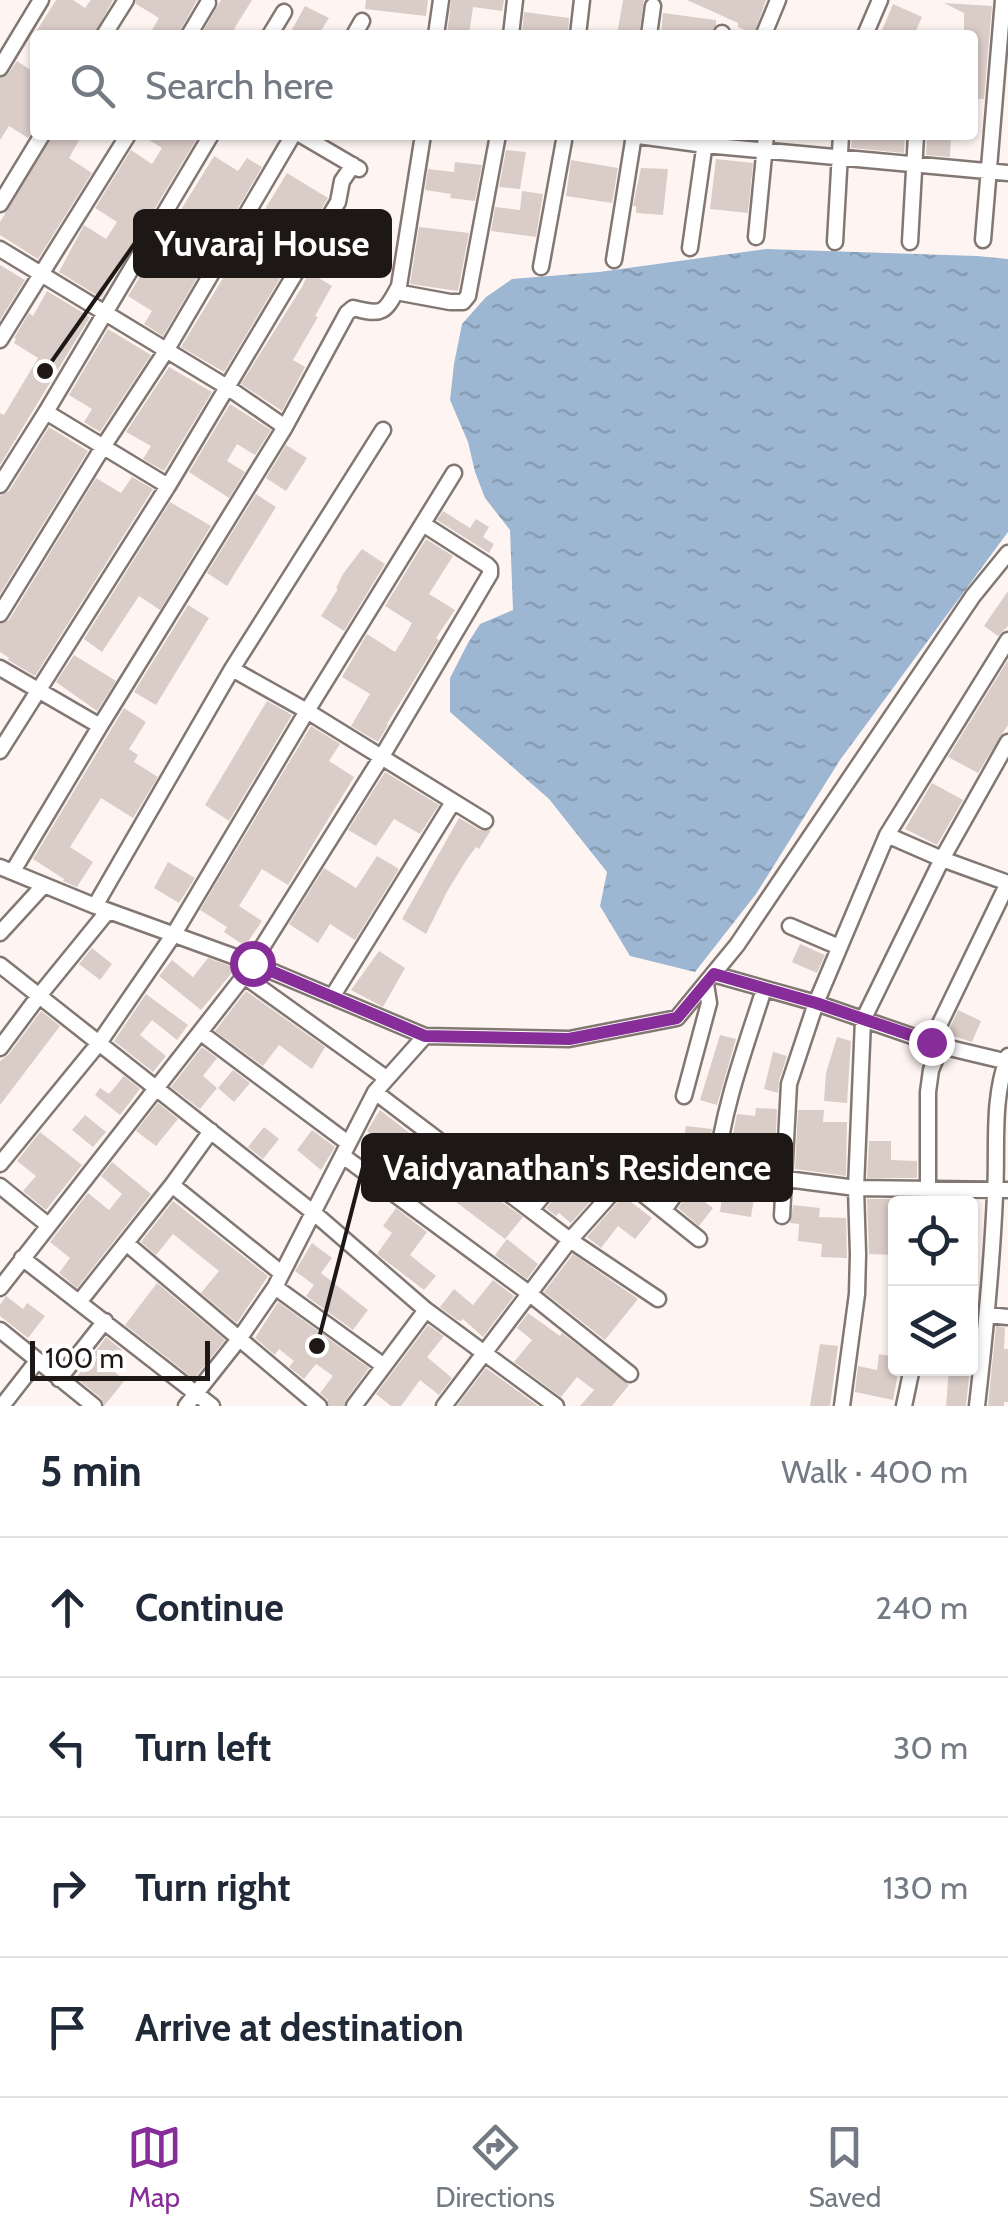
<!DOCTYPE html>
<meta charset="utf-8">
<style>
body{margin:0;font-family:Cabin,sans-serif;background:#f2f2f3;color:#1f2937}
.controls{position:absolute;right:30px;bottom:30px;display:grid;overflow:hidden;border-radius:10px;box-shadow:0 2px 8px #0004}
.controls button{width:90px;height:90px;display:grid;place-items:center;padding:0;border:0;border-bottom:2px solid #e0e1e3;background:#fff;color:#1f2937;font:50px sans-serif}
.scale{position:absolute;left:30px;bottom:25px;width:180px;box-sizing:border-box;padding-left:10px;border:5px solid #1d1816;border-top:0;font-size:28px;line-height:35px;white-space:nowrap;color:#1d1816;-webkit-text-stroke:8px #fff;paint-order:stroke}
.stop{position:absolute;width:30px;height:30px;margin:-22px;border:8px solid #872d99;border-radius:50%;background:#fff}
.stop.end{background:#872d99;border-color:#fff;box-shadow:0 2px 10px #0008}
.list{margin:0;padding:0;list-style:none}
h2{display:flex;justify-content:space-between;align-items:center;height:130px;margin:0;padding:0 40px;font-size:42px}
h2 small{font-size:32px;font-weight:400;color:#747a83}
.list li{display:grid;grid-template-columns:65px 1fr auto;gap:30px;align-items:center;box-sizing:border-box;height:140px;padding:0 40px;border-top:2px solid #e0e1e3}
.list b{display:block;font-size:38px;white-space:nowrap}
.list em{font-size:32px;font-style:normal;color:#747a83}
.icon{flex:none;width:55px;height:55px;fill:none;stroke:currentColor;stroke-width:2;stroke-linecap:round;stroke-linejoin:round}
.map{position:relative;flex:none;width:1008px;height:1406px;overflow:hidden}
.search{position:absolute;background:#fff;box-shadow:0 2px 8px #0004;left:30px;right:30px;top:30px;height:110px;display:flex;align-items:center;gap:25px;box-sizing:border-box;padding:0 35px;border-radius:10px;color:#747a83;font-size:38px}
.sheet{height:690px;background:#fff}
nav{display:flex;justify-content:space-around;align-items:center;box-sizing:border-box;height:140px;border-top:2px solid #e0e1e3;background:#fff;font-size:28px;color:#747a83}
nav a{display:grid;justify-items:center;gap:5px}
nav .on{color:#872d99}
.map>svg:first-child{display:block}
</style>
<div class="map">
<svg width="1008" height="1406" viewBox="0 0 1008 1406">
<defs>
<pattern id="water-ripples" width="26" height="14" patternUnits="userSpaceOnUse" patternTransform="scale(2.5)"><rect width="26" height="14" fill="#9db7d3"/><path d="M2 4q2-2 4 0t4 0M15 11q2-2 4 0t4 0" fill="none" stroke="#879db4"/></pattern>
</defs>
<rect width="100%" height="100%" fill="#fef5f2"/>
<path fill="url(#water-ripples)" d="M766,249L977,256L1008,259V532L840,760L756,894L695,972L630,956L600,906L607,872L549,799L450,712V678L468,643L480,624L513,610L510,530L485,498L475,472L468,442L450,400L454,364L462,324L486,297L512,279L599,272Z"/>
<path fill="#daccc7" d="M56,0H73L85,8L91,0H113L94,35H34Z
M136,0H197L178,35H149L159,18L136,4Z
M221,0H252L234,29L244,35H201Z
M366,0H428L426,16L365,9Z
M451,0H504L502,11L473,7L469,35H447Z
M623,0H644L639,35H617Z
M687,0H766L754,34L738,27V23Z
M944,3L992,6L984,99H973V35H964V13Z
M893,4L922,17L914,35H880Z
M305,6L329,18L318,35H289Z
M524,12L569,18L568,35L543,32V35H522Z
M663,13L716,20V25L711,35H661Z
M17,61L35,73V127L28,138L9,126L0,140V78L8,74Z
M52,135H82L69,158L92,173L38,259L0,235V222Z
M141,135H199L101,298L59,272L84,225L106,239L117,222L95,208L131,150L152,164L162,148Z
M852,135H905L904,153L851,148Z
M927,135H951L950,157L926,155Z
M506,150L526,152L520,189L499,187Z
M214,156L238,171L247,158L262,167L163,336L144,324L152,311L128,296Z
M716,159L753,163L748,213L710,209Z
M571,160L618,168L612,203L566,196Z
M455,162L482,165L475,201L450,198L451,194L425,190L428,169L454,172Z
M641,168L668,169L663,215L636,213V206H633Z
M287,173L328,198L224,372L181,347Z
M522,191L543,194L536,237L491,231L495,207L520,210Z
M419,227L469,233L458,291L410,284Z
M0,265L25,280L0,320Z
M309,272L332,286L315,316L318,317L293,360L305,367L282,411L241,384L302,287Z
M47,291L90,317L0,465V413L4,415L38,358L14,343L16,339L14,338L29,313L33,316Z
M108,329L151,355L100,432L84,422L92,409L69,395Z
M169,367L212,392L164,471L143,459L151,446L126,432Z
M230,404L271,430L255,455L237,444L227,461L245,472L229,498L189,472Z
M49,427L88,451L0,594V496L9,491Z
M286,445L307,458L286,491L266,478Z
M132,477L153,489L35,676L8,660L9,658L0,652V624L9,620L96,478L121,493Z
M256,494L276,507L227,586L207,573Z
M170,502L211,526L160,610L139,596L102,652L84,639Z
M443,511L470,528L476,519L489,527L483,537L494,544L489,553L437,520Z
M426,539L453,556L429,594L455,610L436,638L439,640L387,724L388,725L378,742L351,726L370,694L342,677L367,634L395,652L405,636L412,623L385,606Z
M362,549L385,564L344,631L321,616L338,589L336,588L343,574Z
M1008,591V626L998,636L984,626Z
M188,605L209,618L156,705L134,692Z
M74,655L116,681L97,711L56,682Z
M1008,660V725L978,773L948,757Z
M267,701L292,715L229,821L205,805Z
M124,708L146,722L129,749L138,755L134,762L158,777L133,818L101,798L70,847L93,862L77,887L63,881L64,879L33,859Z
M311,726L340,744L329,761L354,777L288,885L262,869L239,906L262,921L245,946L224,932L227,927L200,910Z
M385,772L439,805L420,834L394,819L376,846L348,830Z
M932,783L963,800L937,845L905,829Z
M459,818L480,830H491L479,849L476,847L467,859L448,890L426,934L402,919Z
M377,856L399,869L355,940L330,924L318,943L289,924L324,868L356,888Z
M168,862L195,878L179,903L154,888Z
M800,944L825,955L817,973L792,962Z
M92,948L112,964L100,980L79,964Z
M379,951L405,968L383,1007L351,990Z
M208,958L236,968L201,1010L159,976L172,960L193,977Z
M246,991L325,1047L312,1069L279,1045L263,1066L215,1031Z
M146,994L188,1025L177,1040L152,1020L140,1035L166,1056L153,1072L114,1041Z
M958,1010L981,1021L972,1042L947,1034Z
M41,1011L60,1026L0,1105V1061L9,1054Z
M720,1035L736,1039L717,1105L700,1100Z
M837,1037L851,1041L847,1103L824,1101L826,1073Z
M202,1047L217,1058L203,1076L217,1088L200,1109L171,1087Z
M773,1052L787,1056L779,1081L778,1093L764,1089Z
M233,1070L250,1083L234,1102L218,1088Z
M124,1076L140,1089L120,1115L95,1095L100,1088L109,1094Z
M158,1103L178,1119L156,1146L136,1131Z
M756,1108L777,1109L774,1167L728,1161L737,1114L755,1116Z
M380,1110L447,1162L430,1183L367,1131Z
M798,1110H824L823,1122H847L846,1176L795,1169Z
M85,1115L106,1132L93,1147L72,1130Z
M686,1126L712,1129L707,1156L682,1149Z
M264,1127L279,1139L263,1159L248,1147Z
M312,1130L335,1147L321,1170L297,1150Z
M40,1132L82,1165L46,1210L23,1191L36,1176L17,1161Z
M869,1141H891V1160L917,1161V1178H867Z
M572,1161L604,1186L571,1223L559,1213L556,1216L546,1208L572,1177L574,1172L570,1163Z
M112,1162L151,1194L77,1288L59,1273L70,1258L50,1242L88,1193L109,1210L122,1194L101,1176Z
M465,1176L523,1217L505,1239L448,1196Z
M724,1182L756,1186L751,1217L720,1212Z
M690,1191L713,1208L699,1226L678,1208Z
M623,1196L652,1218L635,1239L618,1226L601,1248L587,1237Z
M867,1199H917V1204H896V1255L869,1254Z
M173,1201L268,1276L237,1323L201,1293L219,1271L173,1234L156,1255L141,1242Z
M793,1205L820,1208L819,1217L846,1218L847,1258L821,1257L822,1244L798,1241L799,1224L790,1223Z
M396,1208L427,1232L410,1255L436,1276L424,1290L377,1254L392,1233L383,1226Z
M507,1239L538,1264L527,1279L495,1255Z
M312,1243L332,1258L321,1273L368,1310L353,1330L306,1296L314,1285L295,1271Z
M573,1254L638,1299L605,1340L544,1292Z
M493,1280L514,1296L483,1337L463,1319L461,1321L457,1320L440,1307L454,1289L473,1305Z
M157,1283L225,1340L194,1379L125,1325Z
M6,1296L23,1309L27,1303L45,1316L28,1338L0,1316V1305Z
M278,1302L369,1368L346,1400L344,1406H329L327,1399L320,1393L333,1376L316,1364L304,1379L289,1367L294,1361L279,1349L275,1355L255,1338Z
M528,1313L560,1336L562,1333L629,1385L612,1406H580L594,1390L577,1377L561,1397L514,1362L532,1340L517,1328Z
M428,1325L444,1336L427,1357L452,1378L439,1395L420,1380L401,1406H391L376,1394Z
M996,1326L1005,1327L1004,1349H1008V1402H1004V1406H988Z
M106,1337L122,1350L109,1368L125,1380L104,1406L101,1398L76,1378Z
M820,1344L838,1346L830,1406H810Z
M879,1354L896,1357V1368H899L893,1400L855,1392L858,1366L877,1370Z
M486,1368L538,1406H457Z
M949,1368H970L966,1406H946Z"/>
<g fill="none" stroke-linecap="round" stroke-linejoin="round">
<g stroke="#837772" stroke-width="19">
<path id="minor" d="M764,34L778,0
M104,35L126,0
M189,35L208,3
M270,35L284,12
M354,35L362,21
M436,35L441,0
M511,35L515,0
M578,35L582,0
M649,35L653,6
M722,35V33
M865,35L880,0
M0,68L41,0
M301,135L359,169
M631,135L705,145L1008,173
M0,204L42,135
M756,237L766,135
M983,240L1003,0
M835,242L841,135
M910,242L916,135
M690,248L706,135
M0,249L227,387L285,427
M614,260L634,135
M541,267L565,135
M396,292L450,302H463L468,296L498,135
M0,340L128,135
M46,412L168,486
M0,485L46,412L211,135
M0,614L103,447L166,351L293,135
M0,668L100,726
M232,669L307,711L485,821
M0,751L168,486L338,202L342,181L353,165
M887,835L942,859L1008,883
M0,867L95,906L252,963L425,1036L569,1039L677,1018L737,945L973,596L1008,553
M13,871L100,726L285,427L347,313L353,308C383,316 385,313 399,286L423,135
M95,906L232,669L383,430
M790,926L839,947
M0,933L44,885
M0,965L314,1213L426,1310L556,1406
M713,974L816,1003L941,1046L1008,1062
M244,976L386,1078
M332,997L453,802
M201,1033L348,1143
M931,1042L1008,883
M0,1048L38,997L108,911
M375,1092L570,1240L658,1299
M684,1096L709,1003L706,984
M343,1156L530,1294L630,1374
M0,1164L99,1043L174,934L307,711L454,473
M716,1170C723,1107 745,1049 764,989
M623,1178L699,1239
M172,1185L280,1272
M0,1186L48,1225
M928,1204V1092L931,1070L941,1046
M531,1210L563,1171
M664,1210L696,1164
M782,1216L789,1084L816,1003L887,835L1008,640
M126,1243L319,1406
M22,1258L212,1406
M275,1287L384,1366
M0,1288L244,976L381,758L490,574V568L487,565L423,524
M80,1301L172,1185L211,1131
M988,1315L1008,1317
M0,1330L94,1406
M59,1379L105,1321
M2,1406L37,1361
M186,1406L239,1339L275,1287L375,1092L425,1036
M354,1406L426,1310
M444,1406L570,1240L645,1156L661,1154L716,1170L856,1188L1008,1190
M842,1406L857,1294L858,1254L856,1188L863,1020L942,859L1008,742
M904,1406L912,1368
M977,1406C985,1336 992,1266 995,1195C998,1147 991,1102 1008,1056"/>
</g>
<use href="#minor" stroke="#fff" stroke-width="14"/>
</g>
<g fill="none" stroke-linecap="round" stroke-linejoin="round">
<path stroke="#872d99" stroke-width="12" d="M252,963L425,1036L569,1039L677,1018L714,974L816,1003L931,1042"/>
</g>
<path fill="none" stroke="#1d1816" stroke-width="4" d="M45 371L135 243M317 1346L363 1167"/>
<g fill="#1d1816" stroke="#fff" stroke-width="4">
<circle cx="45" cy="371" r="10"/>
<circle cx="317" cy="1346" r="10"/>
</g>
<g fill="#1d1816" stroke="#1d1816" stroke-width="4">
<rect x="135" y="211" width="255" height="65" rx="10"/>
<rect x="363" y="1135" width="428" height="65" rx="10"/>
</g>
<g font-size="35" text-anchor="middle" font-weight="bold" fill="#fff">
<text x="262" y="256">Yuvaraj House</text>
<text x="577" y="1180">Vaidyanathan's Residence</text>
</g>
</svg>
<div class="controls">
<button><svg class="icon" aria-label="locate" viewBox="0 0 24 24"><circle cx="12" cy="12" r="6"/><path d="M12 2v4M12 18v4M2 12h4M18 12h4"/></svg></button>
<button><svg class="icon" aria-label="layers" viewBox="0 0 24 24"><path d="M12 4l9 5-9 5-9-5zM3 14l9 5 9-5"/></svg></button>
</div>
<div class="scale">100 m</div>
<div class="stop" style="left:252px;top:963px"></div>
<div class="stop end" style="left:931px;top:1042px"></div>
<div class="search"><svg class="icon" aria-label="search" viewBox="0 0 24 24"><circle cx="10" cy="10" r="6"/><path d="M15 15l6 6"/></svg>Search here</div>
</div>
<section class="sheet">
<h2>5 min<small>Walk · 400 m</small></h2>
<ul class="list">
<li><svg class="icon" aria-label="ahead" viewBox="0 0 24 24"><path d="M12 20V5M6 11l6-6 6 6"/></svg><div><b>Continue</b></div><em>240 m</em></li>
<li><svg class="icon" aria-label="left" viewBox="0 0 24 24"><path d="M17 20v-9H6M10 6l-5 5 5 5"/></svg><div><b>Turn left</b></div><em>30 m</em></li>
<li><svg class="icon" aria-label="right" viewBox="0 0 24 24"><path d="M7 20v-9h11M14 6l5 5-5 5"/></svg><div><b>Turn right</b></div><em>130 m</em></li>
<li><svg class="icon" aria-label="arrive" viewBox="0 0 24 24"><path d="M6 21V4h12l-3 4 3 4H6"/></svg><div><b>Arrive at destination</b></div></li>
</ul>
</section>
<nav>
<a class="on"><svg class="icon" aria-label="map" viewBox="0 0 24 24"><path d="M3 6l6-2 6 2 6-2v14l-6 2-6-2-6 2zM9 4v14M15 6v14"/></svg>Map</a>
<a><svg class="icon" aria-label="directions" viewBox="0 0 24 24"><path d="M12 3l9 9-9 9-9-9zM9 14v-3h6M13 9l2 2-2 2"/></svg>Directions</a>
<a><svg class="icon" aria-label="saved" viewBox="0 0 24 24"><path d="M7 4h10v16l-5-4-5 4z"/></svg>Saved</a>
</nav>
